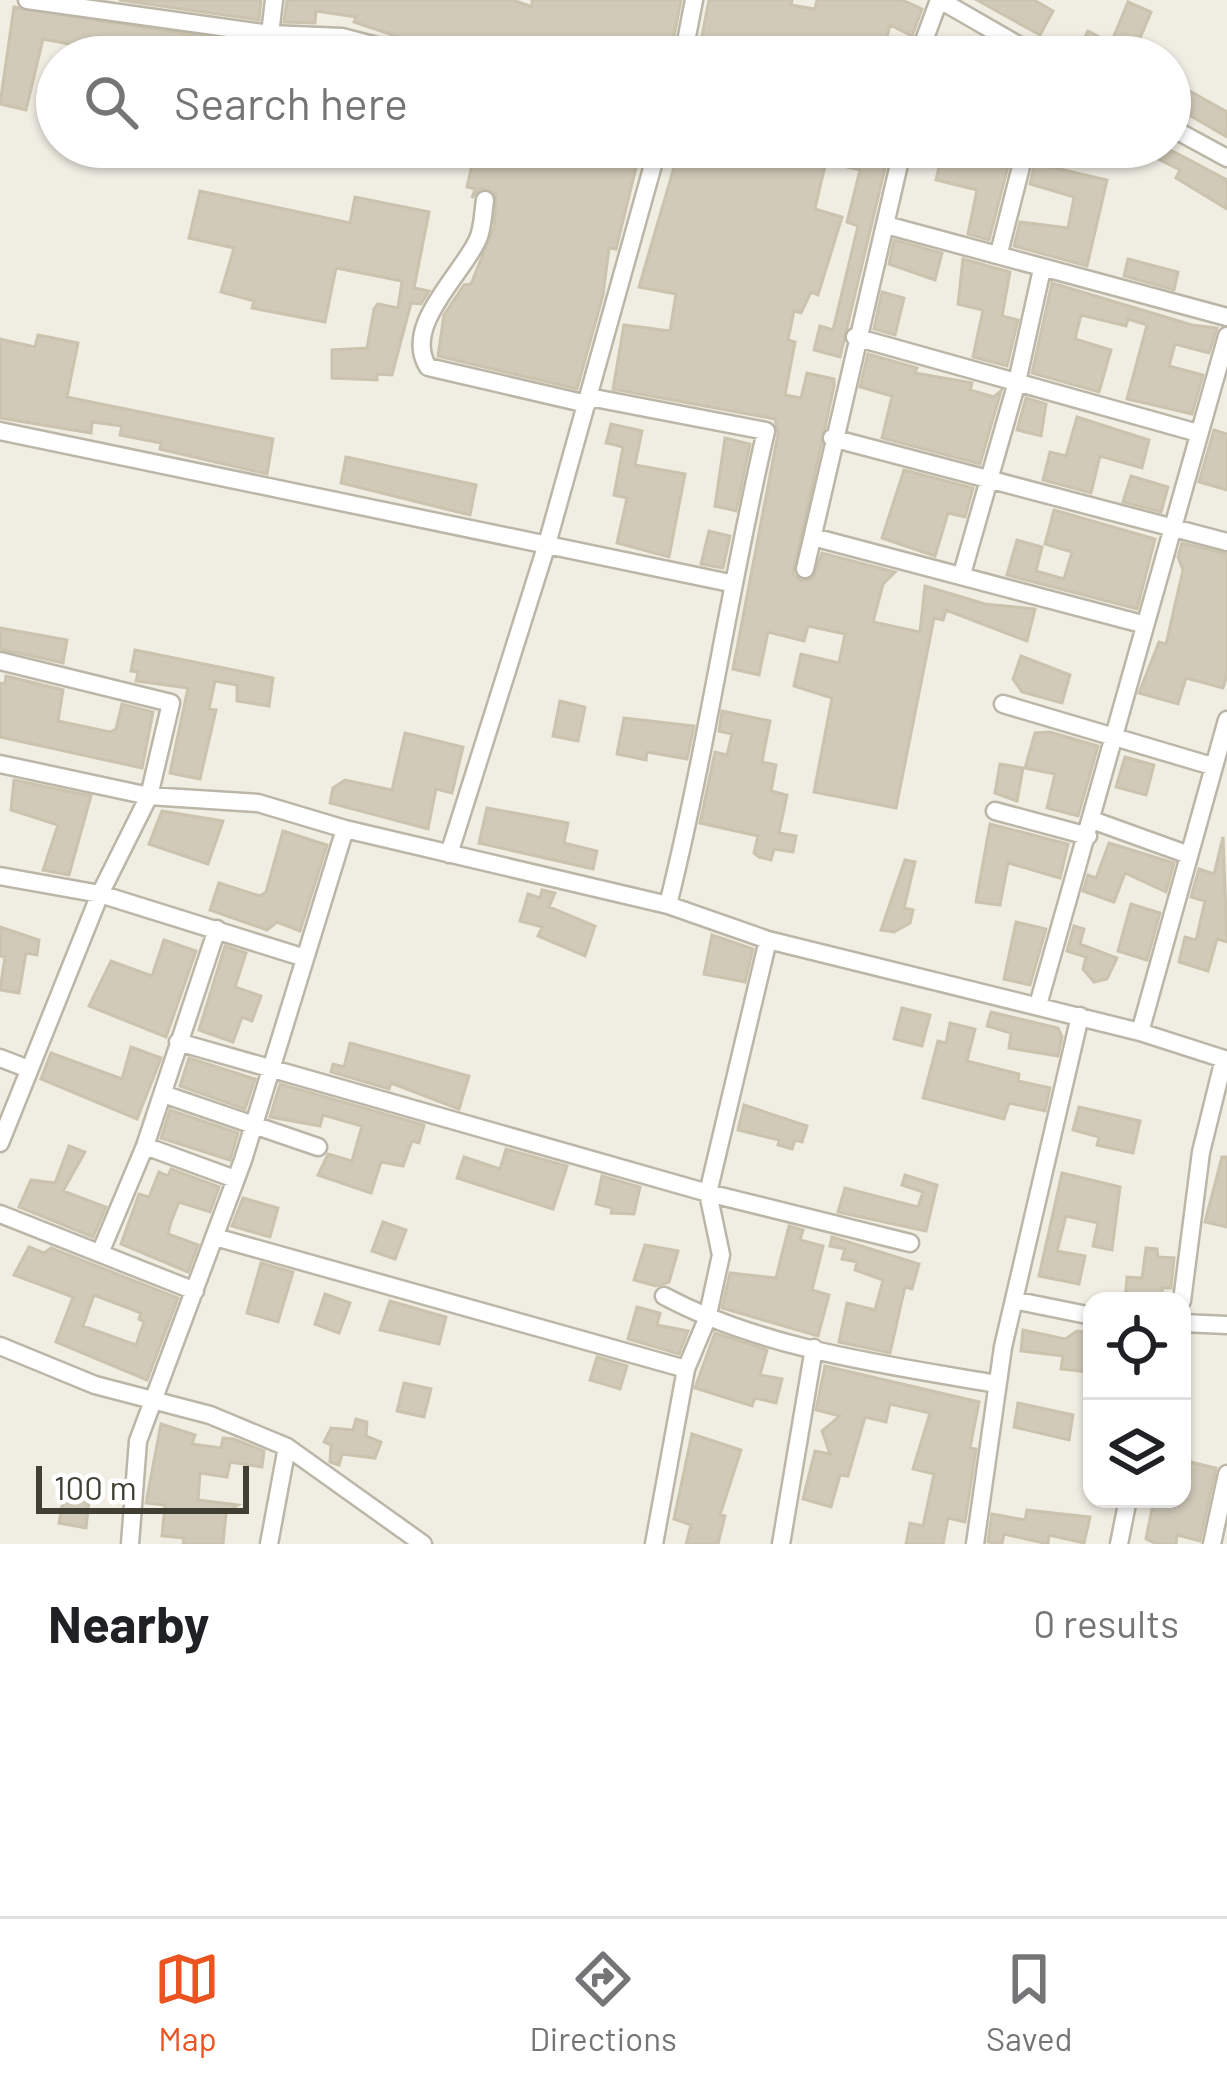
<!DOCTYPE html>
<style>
body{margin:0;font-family:Barlow,sans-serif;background:#f2f2f2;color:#202124}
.controls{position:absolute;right:36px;bottom:36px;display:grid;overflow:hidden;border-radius:24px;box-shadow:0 3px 9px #0004}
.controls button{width:108px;height:108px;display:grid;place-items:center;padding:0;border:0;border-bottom:3px solid #e0e0e0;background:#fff;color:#202124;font:60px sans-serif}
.scale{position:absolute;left:36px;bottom:30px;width:213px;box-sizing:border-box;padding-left:12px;border:6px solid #413e34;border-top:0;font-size:33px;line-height:42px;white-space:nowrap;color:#413e34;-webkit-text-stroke:9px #fff;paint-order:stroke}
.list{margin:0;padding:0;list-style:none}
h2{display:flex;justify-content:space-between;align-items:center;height:156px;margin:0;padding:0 48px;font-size:51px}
h2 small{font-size:39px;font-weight:400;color:#757577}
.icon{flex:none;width:66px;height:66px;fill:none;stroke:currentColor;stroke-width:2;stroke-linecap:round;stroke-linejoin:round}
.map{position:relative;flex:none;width:1227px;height:1544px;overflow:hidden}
.search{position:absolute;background:#fff;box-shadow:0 3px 9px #0004;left:36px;right:36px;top:36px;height:132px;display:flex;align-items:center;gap:30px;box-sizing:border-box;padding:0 42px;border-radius:66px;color:#757577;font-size:45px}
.sheet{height:372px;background:#fff}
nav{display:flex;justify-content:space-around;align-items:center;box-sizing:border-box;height:168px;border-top:3px solid #e0e0e0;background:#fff;font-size:33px;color:#757577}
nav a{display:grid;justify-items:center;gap:6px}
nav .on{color:#eb5320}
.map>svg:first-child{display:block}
</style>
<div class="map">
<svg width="1227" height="1544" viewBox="0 0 1227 1544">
<rect width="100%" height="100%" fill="#f0eee3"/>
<path fill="#d1cab9" stroke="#cbc3ad" stroke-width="3" fill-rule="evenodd" d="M119,0H261L259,20Z
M287,0H513L532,7V0H681L670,57H507L489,52L485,57L460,48L457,57L443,52L441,57L423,45L354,22L356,17L316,11L315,23L284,22Z
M709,0H792L791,5L815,9L817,0H902L922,9L912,36L890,25L883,54L698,57Z
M977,0H1034L1053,11L1040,35Z
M1128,2L1151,12L1132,57L1076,54L1088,31L1111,43Z
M14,7L269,47L323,49L322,57H135L43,39L26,110L0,104Z
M1170,80L1227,112V137L1170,104Z
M476,147H641L616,249L609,248L603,295L577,389L438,356L444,315L464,285L471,284L494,227L496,194L481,188L472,198L475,189L467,187Z
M680,147H757L756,154L782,160L787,147H890L840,357L814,350L820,326L833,330L858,226L847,222L860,170L826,162L819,191L815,209L842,217L818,295L811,292L801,313L794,311L788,340L795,342L785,395L801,398L807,373L834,379V386L793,574L801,581L813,578L822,553L895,572L883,584L873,622L920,632L925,586L985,604L1035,609L1027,641L946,610L943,620L934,618L896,808L814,792L832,698L794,686L801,654L839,663L845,634L808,626L804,641L768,632L759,675L733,669L778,434L775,419L613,389L624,325L670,331L676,294L639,287Z
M944,147H1013L989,240L968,234L977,190L936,180Z
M1106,147H1164L1184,157L1227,180V209L1176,178L1180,170L1148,154L1146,162Z
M1038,149L1048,151L1051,167L1107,180L1087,266L1014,246L1020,222L1068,228L1074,197L1030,184Z
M200,191L350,223L355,197L429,212L414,288L429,291L421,304L411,303L392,375L377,374V380L332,378V350L367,348L374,309L378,304L398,308L402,281L336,268L325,322L252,308L254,301L221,292L234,248L189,238Z
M894,240L942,253L935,280L889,264Z
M963,259L1010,272L1002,316L1018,320L1007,366L973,357L983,310L958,304Z
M1128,259L1178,272L1174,290L1124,276Z
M1052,283L1192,325L1217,328L1209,353L1175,344L1169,366L1203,375L1192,414L1127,399L1147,325L1128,319L1126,326L1081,315L1075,339L1111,350L1099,392L1032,373Z
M882,292L904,298L895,335L874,329Z
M38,335L78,343L67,397L273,439L267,474L160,449L161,443L120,435L122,426L92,422L91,433L0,418V339L35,347Z
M868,354L917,368L915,373L972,383L970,390L994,397L1001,391L980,464L882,438L892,396L860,387Z
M1026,398L1046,404L1041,436L1017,430Z
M1077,417L1149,440L1142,468L1100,456L1091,493L1043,480L1050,452L1066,456Z
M611,424L642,431L635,465L685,474L669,557L617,543L627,498L614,495L623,447L606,443Z
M1214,430L1227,434V490L1199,482Z
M725,438L750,444L736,511L715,506Z
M346,457L476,485L470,515L341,483Z
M904,470L973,488L965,517L948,513L935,556L882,538Z
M1131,476L1168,487L1161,512L1123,502Z
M1054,510L1155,539L1137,609L1007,575L1017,540L1042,547L1036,571L1064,579L1072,552L1045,544Z
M709,531L730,536L723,568L701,564Z
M1182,543L1227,554V675L1223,688L1186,678L1178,704L1139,693L1159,642L1166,644L1183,570L1178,557Z
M0,628L67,640L63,663L0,649Z
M135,650L273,678L269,706L237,701V685L215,681L209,709L216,710L200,779L170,773L188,688L136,681L138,672L131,671Z
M1021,656L1070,675L1062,703L1022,692L1013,679Z
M6,676L63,690L58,721L110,732L116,729L122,704L153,712L142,768L0,737V683L5,684Z
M560,701L585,707L578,741L553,736Z
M722,711L770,721L762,762L776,765L771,791L787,795L779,833L796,836L793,852L774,849L771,860L759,857L754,853L758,836L700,823L715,752L727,755L732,734L719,731Z
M624,718L694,726L687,759L647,752L646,760L617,754Z
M1050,732L1098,746L1078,816L1047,808L1055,774L1025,768L1035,733Z
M405,733L463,747L452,793L436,789L428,829L330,803L333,788L345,780L392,790Z
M1125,757L1154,765L1146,795L1116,787Z
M1000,764L1023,768L1017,801L995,793Z
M14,780L91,796L69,875L43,870L58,825L11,810Z
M487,808L568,823L564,843L597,851L593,869L479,843Z
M162,811L223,821L208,864L149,844Z
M990,824L1068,844L1060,878L1008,863L1000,905L976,902Z
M283,831L327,845L300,931L277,922L267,930L210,910L219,883L260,896L266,892Z
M1223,837L1227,942L1217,939L1208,971L1179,962L1185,937L1196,940L1205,901L1191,897L1199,869L1214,874Z
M1109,843L1174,863L1166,892L1125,873L1114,902L1083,891L1088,875L1096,878Z
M905,860L915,862L904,908L913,910L910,923L894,932L881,930Z
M542,890L555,893L549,907L595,926L585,956L538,936L542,927L520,921L528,894L540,898Z
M1131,904L1160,913L1147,960L1118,951Z
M1016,922L1046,929L1030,985L1004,979Z
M1074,926L1084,929L1080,944L1117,958L1107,979L1094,982L1083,969L1086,957L1067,951Z
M0,927L39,940L37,955L26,953L19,993L0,990L5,957L0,956Z
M712,935L753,949L745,982L704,974Z
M164,940L196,951L166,1037L89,1006L111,961L152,976Z
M225,946L246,953L235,987L261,996L252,1021L242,1017L233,1042L199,1030Z
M902,1008L930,1015L922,1046L894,1039Z
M991,1012L1058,1028L1062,1037L1058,1056L1009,1048L1011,1033L987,1026Z
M950,1023L975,1029L967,1061L1019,1074L1018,1081L1050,1088L1045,1111L1009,1103L1004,1119L923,1098L938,1041L946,1043Z
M350,1043L469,1076L459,1109L391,1083L389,1089L331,1072L333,1064L344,1067Z
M131,1047L161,1058L137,1119L41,1079L51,1053L122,1079Z
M189,1058L255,1079L245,1109L180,1086Z
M280,1084L424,1125L419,1143L412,1141L403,1166L381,1162L371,1193L318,1175L328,1154L352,1161L362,1126L323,1115L320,1126L270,1117Z
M744,1105L807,1126L802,1142L795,1140L792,1149L778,1145L779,1140L738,1130Z
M1079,1107L1140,1121L1133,1153L1097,1145L1099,1137L1073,1130Z
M170,1110L238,1133L230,1160L161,1138Z
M69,1146L85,1152L63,1191L106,1207L93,1237L19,1207L31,1180L55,1183Z
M506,1149L567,1166L553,1209L457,1178L464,1157L500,1169Z
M1222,1157H1227V1227L1205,1222Z
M171,1169L219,1187L210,1212L179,1202L171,1222L168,1234L198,1245L188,1272L121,1244L139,1194L149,1197L159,1172L168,1176Z
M1062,1173L1120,1187L1112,1250L1093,1246L1098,1223L1066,1216L1057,1251L1085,1256L1079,1284L1039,1276Z
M905,1175L937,1185L926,1231L838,1212L845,1188L918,1207L923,1192L902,1185Z
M602,1176L640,1187L634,1214L611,1213L612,1208L596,1204Z
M243,1198L278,1208L270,1237L232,1226Z
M383,1222L406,1230L395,1259L372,1251Z
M789,1226L803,1230L800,1240L823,1246L812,1290L829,1295L818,1336L722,1308L730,1273L776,1278Z
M832,1237L919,1264L912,1289L905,1287L890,1353L839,1342L847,1303L875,1310L883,1280L855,1270L857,1262L842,1259L845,1249L830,1246Z
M645,1245L678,1251L669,1282L656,1286L634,1280Z
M29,1247L44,1253L51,1248L178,1298L147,1380L56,1342L73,1297L14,1275ZM94,1295L141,1313L139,1319L144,1322L136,1345L83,1326Z
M1146,1248L1157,1249L1158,1257L1174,1258L1171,1288H1162V1299L1125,1300L1127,1277L1142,1278Z
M261,1263L293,1272L278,1322L247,1313Z
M325,1294L350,1303L339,1333L315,1324Z
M390,1301L446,1317L439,1344L380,1330Z
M637,1307L660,1313L657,1325L688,1331L679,1354L628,1339Z
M1023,1330L1065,1339L1077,1331L1092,1333L1090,1372L1061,1369L1063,1356L1021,1351Z
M715,1333L767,1350L760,1375L782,1379L776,1403L755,1398L752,1406L695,1388Z
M597,1357L627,1366L620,1389L590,1380Z
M825,1366L979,1402L970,1448L976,1449L965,1522L948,1518L943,1544H906L910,1523L923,1526L934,1474L913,1469L930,1413L890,1404L886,1422L865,1417L848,1476L840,1475L831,1507L803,1499L815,1451L830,1454L822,1431L840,1416L816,1410Z
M404,1383L431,1389L424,1417L397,1411Z
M1018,1403L1073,1415L1069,1440L1014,1427Z
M356,1419L367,1422L366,1436L381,1442L375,1458L342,1454L339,1465L330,1462L331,1445L324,1442L331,1428L353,1430Z
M161,1424L195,1435L192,1444L221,1448L223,1438L234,1439L264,1451L262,1467L230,1462L227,1477L200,1473L198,1500L238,1505L226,1513L223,1544H183L184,1538L162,1536L165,1505L146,1503Z
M692,1434L741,1450L720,1515L725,1516L718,1544H686L691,1525L674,1519Z
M1182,1460L1216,1468L1200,1541L1177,1535L1176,1544H1157L1146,1539L1154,1499H1182Z
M64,1495L89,1500L86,1528L59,1523Z
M1027,1510L1090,1517L1084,1543L1049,1535L1048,1544L1004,1534L1002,1544L988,1542L992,1514L1025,1520Z"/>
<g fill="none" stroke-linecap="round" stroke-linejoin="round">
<g stroke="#bbb6a7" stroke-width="21">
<path id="minor" d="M27,0L270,34L342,37L419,57
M940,0L1039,57
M270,34L274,0
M683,57L694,0
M918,57L939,0
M1170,127L1227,158
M485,200C483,212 483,228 478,239C462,275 402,326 428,367L587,404
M886,225L1227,317
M999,253L1026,147
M855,337L1198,433
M589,397L766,431C729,589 707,748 668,905
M0,431L730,583
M832,438L1227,542
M813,537L1142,624
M805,569L903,147
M962,574L1017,382L1042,269
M0,661L171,703L149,796L100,894L0,1143
M1003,704L1212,766
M0,764L149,796L258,803L345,829L668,905L768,940L1140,1032L1227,1060
M995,811L1088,836
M1092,820L1189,855
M449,854L547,544L658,147
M0,876L100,894L305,958
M1038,1005L1227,336
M1140,1032L1227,720
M178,1042L708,1193L910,1243
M0,1058L26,1068
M163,1094L318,1147
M145,1146L235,1179
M0,1214L195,1291
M215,1237L686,1369
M100,1253L145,1146L217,929
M664,1296C763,1349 886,1365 997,1384
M1018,1301L1092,1316
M1182,1301L1201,1152L1224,1059
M1182,1323L1227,1325
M0,1346L95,1385L210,1415L287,1447L423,1544
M130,1544L138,1441L243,1160L345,829
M269,1544L287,1447
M654,1544L686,1369L707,1319L721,1255L708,1193L768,940
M781,1544L814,1348
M975,1544L1003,1347L1080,1016
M1119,1544L1128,1499
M1212,1544L1227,1474"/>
</g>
<use href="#minor" stroke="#fff" stroke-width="16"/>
</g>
</svg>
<div class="controls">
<button><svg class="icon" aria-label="locate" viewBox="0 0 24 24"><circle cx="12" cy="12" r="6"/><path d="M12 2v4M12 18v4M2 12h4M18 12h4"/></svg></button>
<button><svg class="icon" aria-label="layers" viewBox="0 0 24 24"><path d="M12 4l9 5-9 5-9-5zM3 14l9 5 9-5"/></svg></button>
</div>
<div class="scale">100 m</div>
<div class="search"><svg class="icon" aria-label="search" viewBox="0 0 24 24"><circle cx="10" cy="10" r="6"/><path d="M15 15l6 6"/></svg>Search here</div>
</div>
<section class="sheet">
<h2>Nearby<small>0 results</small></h2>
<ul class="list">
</ul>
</section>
<nav>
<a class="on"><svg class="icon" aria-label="map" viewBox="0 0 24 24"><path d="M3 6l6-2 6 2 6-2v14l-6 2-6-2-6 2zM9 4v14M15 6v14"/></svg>Map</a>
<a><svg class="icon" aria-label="directions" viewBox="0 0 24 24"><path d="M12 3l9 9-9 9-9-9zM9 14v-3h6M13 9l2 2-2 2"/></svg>Directions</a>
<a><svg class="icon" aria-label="saved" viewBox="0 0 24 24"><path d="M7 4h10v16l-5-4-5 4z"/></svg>Saved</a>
</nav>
